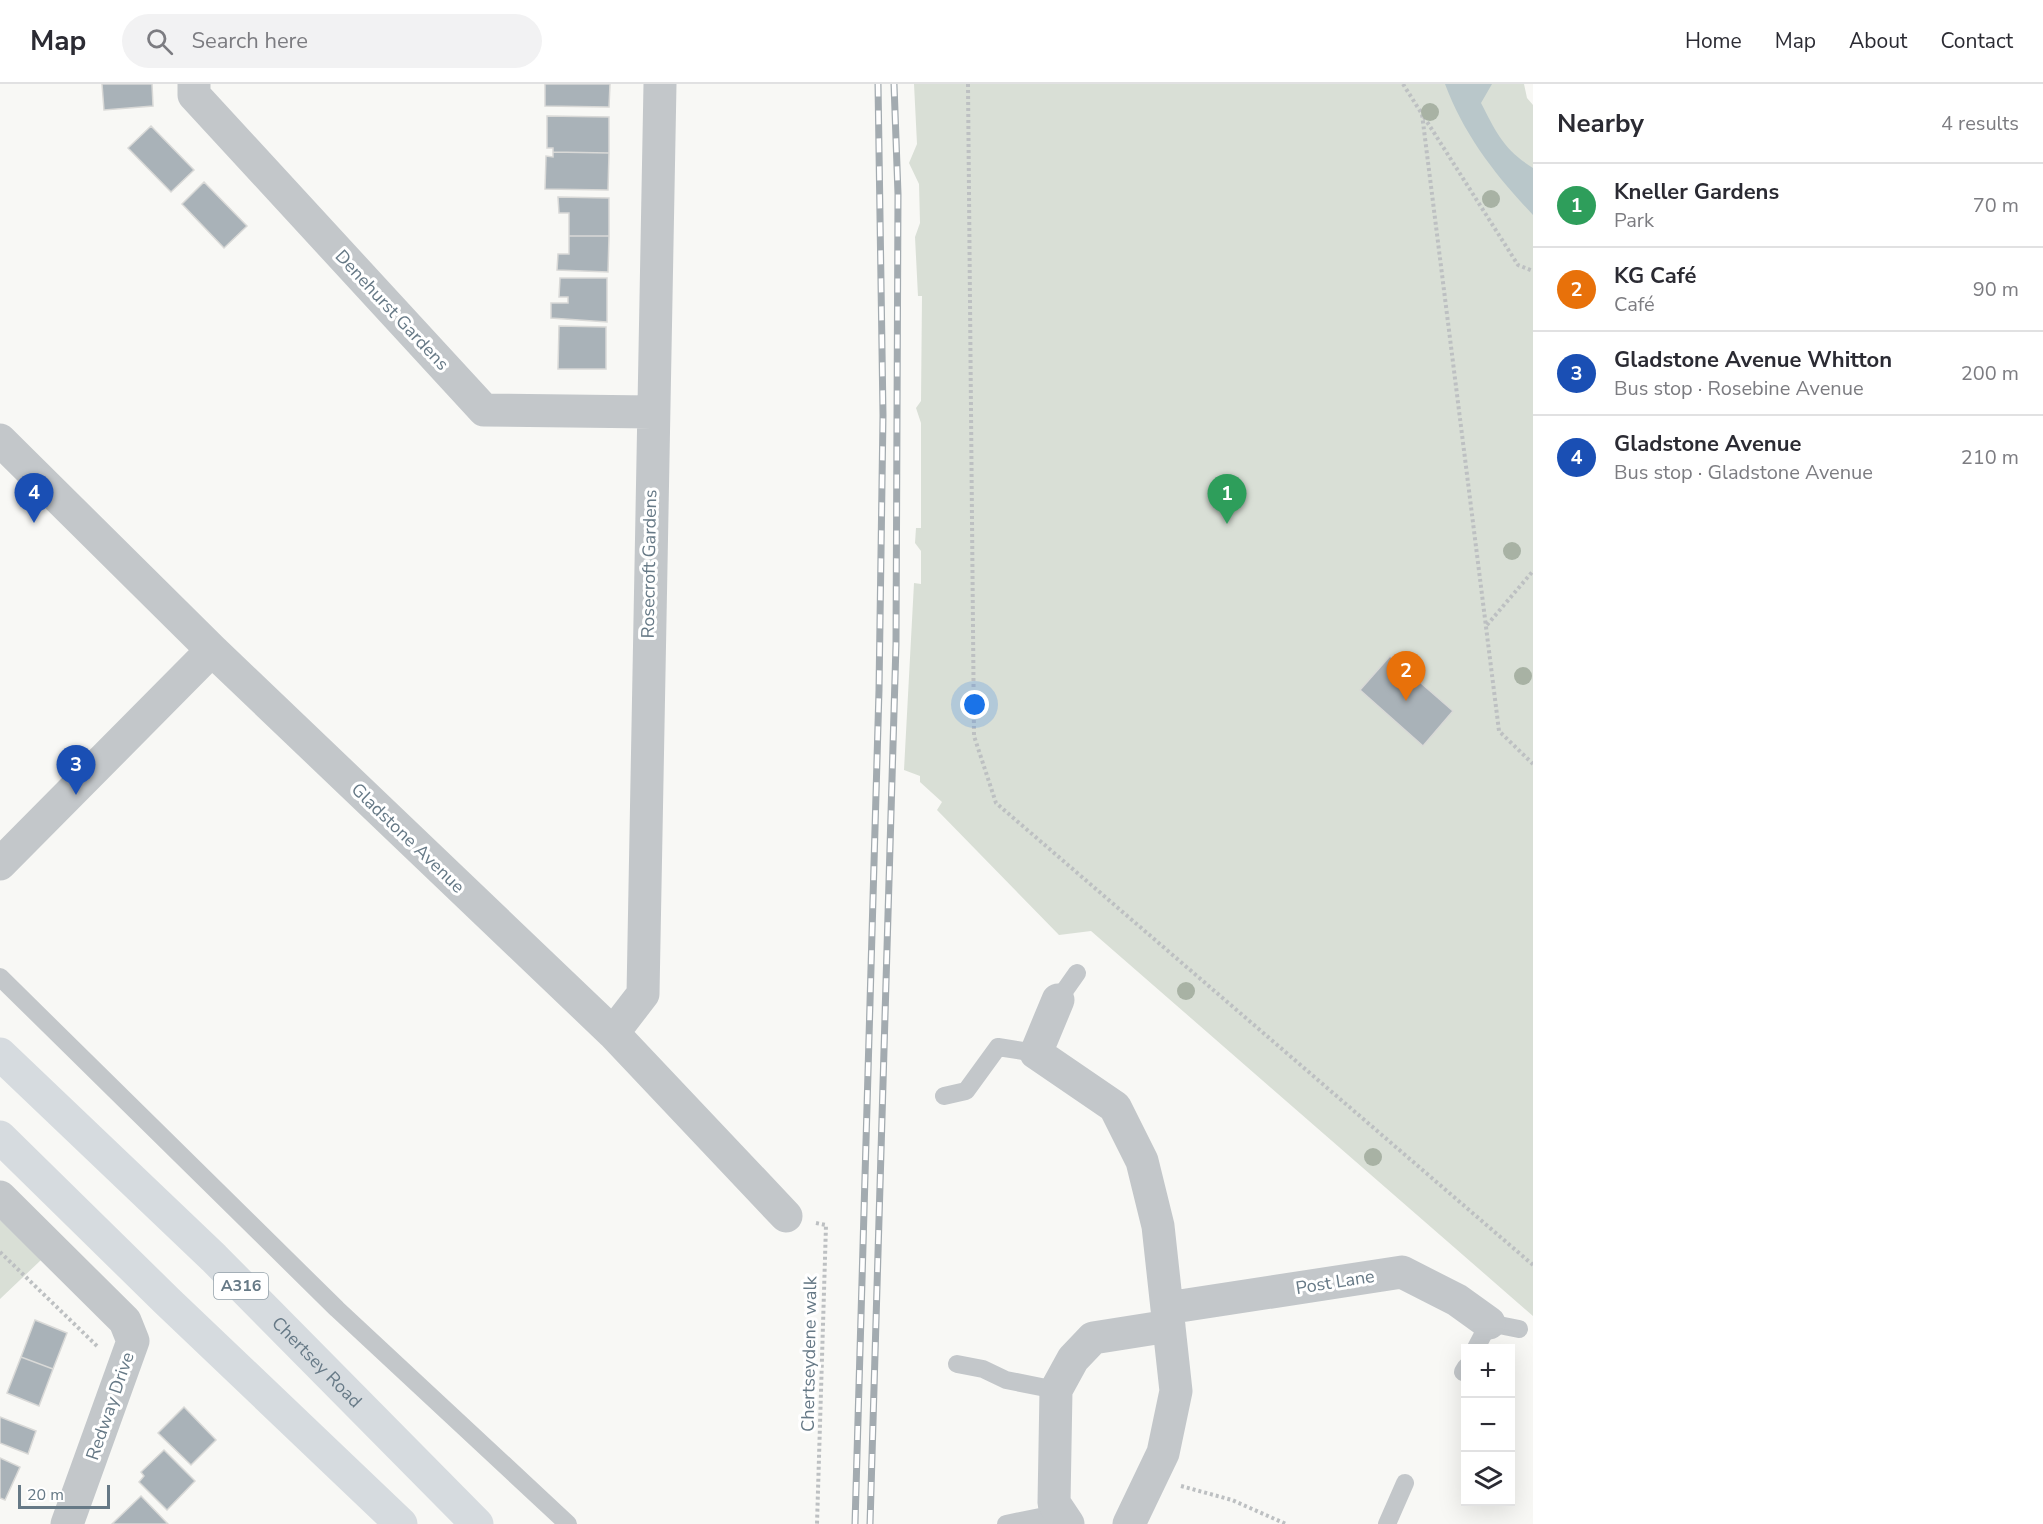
<!DOCTYPE html>
<meta charset="utf-8">
<style>
body{margin:0;font-family:"Nunito Sans",sans-serif;background:#f2f2f3;color:#2b2b33}
.controls{position:absolute;right:18px;bottom:18px;display:grid;overflow:hidden;border-radius:0px;box-shadow:0 6px 24px #0002}
.controls button{width:54px;height:54px;display:grid;place-items:center;padding:0;border:0;border-bottom:2px solid #e1e1e2;background:#fff;color:#2b2b33;font:30px sans-serif}
.scale{position:absolute;left:18px;bottom:15px;width:92px;box-sizing:border-box;padding-left:6px;border:3px solid #667986;border-top:0;font-size:16px;line-height:21px;white-space:nowrap;color:#667986;-webkit-text-stroke:4px #fff;paint-order:stroke}
.you{position:absolute;left:975px;top:621px;width:21px;height:21px;margin:-15px;border:4px solid #fff;border-radius:50%;background:#1a73e8;box-shadow:0 0 0 9px #1a73e833}
.badge{display:grid;place-items:center;width:39px;height:39px;border-radius:50%;background:#0b8043;color:#fff;font-size:20px;font-weight:700}
.pin{position:absolute;translate:-50% -50px;filter:drop-shadow(0 2px 3px #0008)}
.pin::after{content:'';position:absolute;top:32px;width:21px;height:18px;background:inherit;clip-path:polygon(0 0,100% 0,50% 100%)}
.list{margin:0;padding:0;list-style:none}
h2{display:flex;justify-content:space-between;align-items:center;height:78px;margin:0;padding:0 24px;font-size:26px}
h2 small{font-size:20px;font-weight:400;color:#7c7c81}
.list li{display:grid;grid-template-columns:39px 1fr auto;gap:18px;align-items:center;box-sizing:border-box;height:84px;padding:0 24px;border-top:2px solid #e1e1e2}
.list b{display:block;font-size:22px;white-space:nowrap}
.list p{margin:0;font-size:20px;white-space:nowrap;color:#7c7c81}
.list em{font-size:20px;font-style:normal;color:#7c7c81}
.icon{flex:none;width:33px;height:33px;fill:none;stroke:currentColor;stroke-width:2;stroke-linecap:round;stroke-linejoin:round}
.map{position:relative;flex:none;width:1533px;height:1440px;overflow:hidden}
header{display:flex;align-items:center;gap:36px;box-sizing:border-box;height:84px;padding:0 30px;background:#fff;border-bottom:2px solid #e1e1e2}
header strong{font-size:28px}
nav{display:flex;gap:33px;margin-inline-start:auto;font-size:21px}
.search{width:420px;height:54px;background:#f2f2f3;display:flex;align-items:center;gap:15px;box-sizing:border-box;padding:0 21px;border-radius:33px;color:#7c7c81;font-size:22px}
main{display:flex}
aside{flex:1;background:#fff}
.map>svg:first-child{display:block}
</style>
<header>
<strong>Map</strong>
<div class="search"><svg class="icon" aria-label="search" viewBox="0 0 24 24"><circle cx="10" cy="10" r="6"/><path d="M15 15l6 6"/></svg>Search here</div>
<nav><a>Home</a><a>Map</a><a>About</a><a>Contact</a></nav>
</header>
<main>
<div class="map">
<svg width="1533" height="1440" viewBox="0 0 1533 1440">
<rect width="100%" height="100%" fill="#f8f8f5"/>
<path fill="#d9dfd6" d="M914,0H1524L1527,14L1533,21V1232L1091,847L1059,851L937,726L942,718L920,698V692L904,686L914,499L921,500V467L915,459L916,444H921V339L916,324L921,317L922,212H918L915,153L920,139L919,100L909,79L917,60Z
M0,1136L41,1176L0,1215Z"/>
<path fill="#b9c7ca" d="M1445,0H1492L1481,19C1496,48 1504,66 1533,84V131C1496,92 1464,51 1445,0Z"/>
<path fill="#a9b2b8" stroke="#d9d9d7" stroke-width="1.5" d="M102,0H152L153,22L104,26Z
M545,0H610L609,23L545,22Z
M547,32L609,33V69L553,68V64H547Z
M151,42L194,86L171,108L128,64Z
M553,68L609,69L608,106L545,105L546,72L553,73Z
M204,98L247,142L224,164L182,120Z
M558,113L609,114V152H569V129H559Z
M569,152H609L608,188L557,186L558,170H569Z
M560,194H607V238L551,234V219H568V213H559Z
M559,242L606,243V285H558Z
M1390,572L1453,627L1423,662L1360,606Z
M35,1236L67,1249L53,1285L21,1273Z
M21,1273L53,1285L39,1322L7,1309Z
M184,1323L216,1356L191,1381L158,1349Z
M0,1333L36,1347L28,1370L0,1359Z
M164,1366L195,1397L167,1426L139,1398L144,1392L141,1388Z
M0,1374L20,1383L5,1416L0,1414Z
M141,1412L168,1440H112Z"/>
<g fill="none" stroke-linecap="round" stroke-linejoin="round">
<path stroke="#bdc0c2" stroke-width="4" stroke-dasharray="3 3" stroke-linecap="butt" d="M968,0L974,652L996,719L1533,1181
M1403,0L1422,30L1499,647L1533,680
M1424,33L1518,181L1533,187
M1487,541L1533,487
M816,1139L826,1141L817,1440
M0,1168L97,1262
M1181,1402L1232,1416L1286,1440"/>
<path stroke="#c3c7ca" stroke-width="18" d="M0,893L337,1225L568,1440
M1058,916L1077,889
M944,1012L966,1007L998,963L1036,969
M1476,1264L1489,1239L1519,1245
M957,1280L983,1285L1006,1296L1056,1306
M1463,1288L1466,1283
M1006,1440L1060,1429
M1387,1440L1405,1399"/>
<path stroke="#c3c7ca" stroke-width="33" d="M194,0V11L484,326L652,328
M0,356L212,566L613,949L786,1132
M0,780L212,566
M1058,916L1036,969L1115,1023L1142,1077L1158,1142L1176,1307L1163,1369L1129,1440
M613,949L643,910L660,0
M0,1113L125,1237L133,1257L67,1440
M1167,1224L1402,1188L1457,1216L1489,1239
M1068,1440L1054,1419L1056,1306L1073,1275L1093,1254L1169,1242"/>
<g stroke="#d6dbdf" stroke-width="33">
<path id="s1" d="M0,970L214,1174L477,1440"/>
<path d="M0,1053L167,1217L401,1440"/>
</g>
<g stroke="#a3abb0" stroke-width="7">
<path id="rail" d="M855,1440L879,606L883,331L878,0
M870,1440L896,560L898,110L894,0"/>
</g>
<use href="#rail" stroke="#fff" stroke-width="4.5" stroke-dasharray="14" stroke-linecap="butt"/>
</g>
<g fill="#a8b2a4">
<circle cx="1430" cy="28" r="9"/>
<circle cx="1491" cy="115" r="9"/>
<circle cx="1512" cy="467" r="9"/>
<circle cx="1523" cy="592" r="9"/>
<circle cx="1186" cy="907" r="9"/>
<circle cx="1373" cy="1073" r="9"/>
</g>
<g text-anchor="middle" dominant-baseline="central" stroke-width="6" stroke-linejoin="round" paint-order="stroke">
<rect fill="#fff" stroke="#94a1aa" stroke-width="1.5" x="214" y="1189" width="54" height="26" rx="4.5"/>
<g font-size="16" font-weight="bold" fill="#667986">
<text x="241" y="1202">A316</text>
</g>
<g font-size="18" fill="#667986" stroke="#fff">
<text transform="translate(392 226) rotate(47)">Denehurst Gardens</text>
<text transform="translate(649 480) rotate(-89)">Rosecroft Gardens</text>
<text transform="translate(408 754) rotate(44)">Gladstone Avenue</text>
<text transform="translate(1335 1198) rotate(-9)">Post Lane</text>
<text transform="translate(809 1270) rotate(-89)">Chertseydene walk</text>
<text stroke="none"><textPath href="#s1" startOffset="442">Chertsey Road</textPath></text>
<text transform="translate(110 1322) rotate(-71)">Redway Drive</text>
</g>
</g>
</svg>
<div class="controls">
<button>+</button>
<button>−</button>
<button><svg class="icon" aria-label="layers" viewBox="0 0 24 24"><path d="M12 4l9 5-9 5-9-5zM3 14l9 5 9-5"/></svg></button>
</div>
<div class="scale">20 m</div>
<div class="you"></div>
<div class="pin badge" style="left:1227px;top:440px;background:#2e9e5b">1</div>
<div class="pin badge" style="left:1406px;top:617px;background:#e8710a">2</div>
<div class="pin badge" style="left:76px;top:711px;background:#1a4fb4">3</div>
<div class="pin badge" style="left:34px;top:439px;background:#1a4fb4">4</div>
</div>
<aside>
<h2>Nearby<small>4 results</small></h2>
<ul class="list">
<li><span class="badge" style="background:#2e9e5b">1</span><div><b>Kneller Gardens</b><p>Park</p></div><em>70 m</em></li>
<li><span class="badge" style="background:#e8710a">2</span><div><b>KG Café</b><p>Café</p></div><em>90 m</em></li>
<li><span class="badge" style="background:#1a4fb4">3</span><div><b>Gladstone Avenue Whitton</b><p>Bus stop · Rosebine Avenue</p></div><em>200 m</em></li>
<li><span class="badge" style="background:#1a4fb4">4</span><div><b>Gladstone Avenue</b><p>Bus stop · Gladstone Avenue</p></div><em>210 m</em></li>
</ul>
</aside>
</main>
